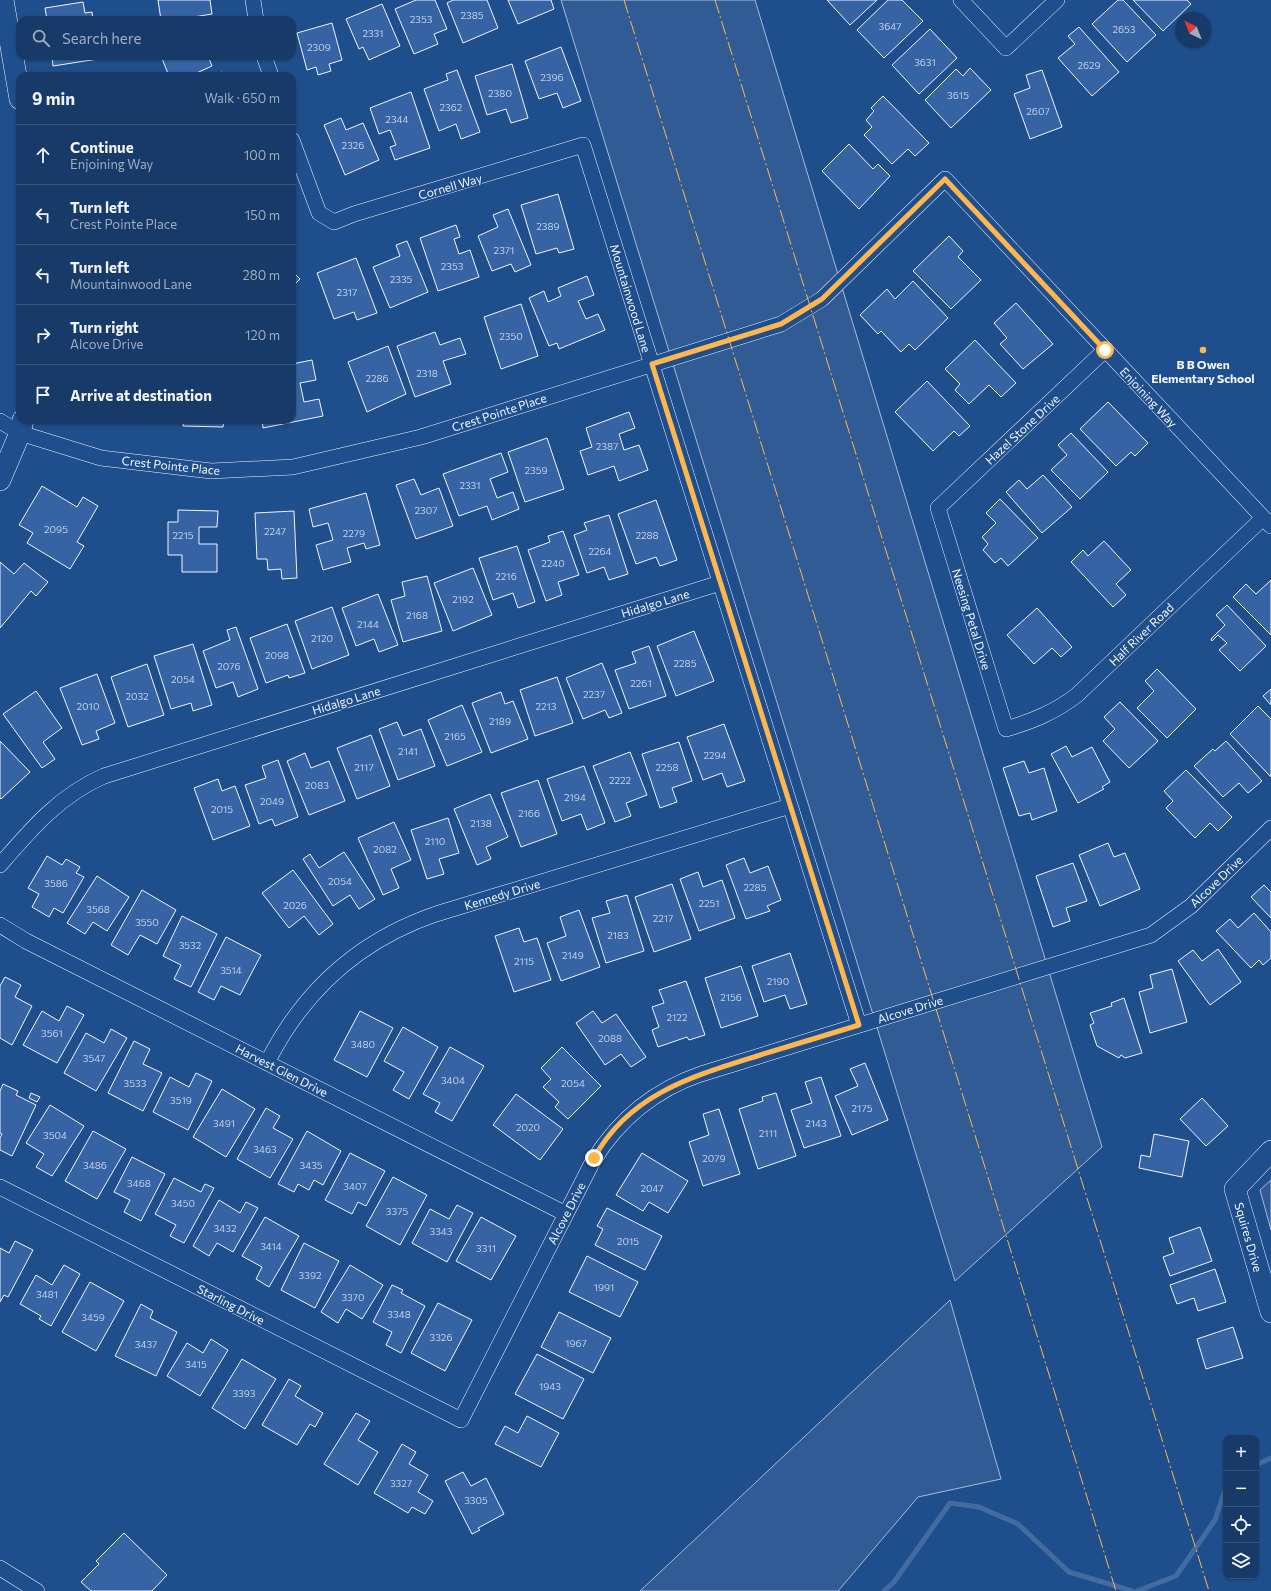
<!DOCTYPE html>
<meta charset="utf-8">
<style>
body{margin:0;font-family:Commissioner,sans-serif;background:#244571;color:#f1f3f6}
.controls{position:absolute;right:12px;bottom:12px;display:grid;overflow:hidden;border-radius:8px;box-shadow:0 1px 3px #0004}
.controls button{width:36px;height:36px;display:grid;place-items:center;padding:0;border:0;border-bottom:1px solid #36547d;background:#173a69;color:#f1f3f6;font:20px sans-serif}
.compass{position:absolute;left:1175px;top:12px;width:36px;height:36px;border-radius:50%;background:#173a69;box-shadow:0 1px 3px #0004;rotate:317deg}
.stop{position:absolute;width:12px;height:12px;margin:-9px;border:3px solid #ffb74d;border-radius:50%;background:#fff}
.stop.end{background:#ffb74d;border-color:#fff;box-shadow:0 1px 4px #0008}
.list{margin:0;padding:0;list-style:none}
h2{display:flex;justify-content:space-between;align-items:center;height:52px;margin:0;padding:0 16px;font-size:17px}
h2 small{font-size:13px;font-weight:400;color:#9eadc0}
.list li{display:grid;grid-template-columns:26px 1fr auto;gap:12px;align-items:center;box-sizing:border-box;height:60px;padding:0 16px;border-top:1px solid #36547d}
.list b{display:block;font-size:15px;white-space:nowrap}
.list p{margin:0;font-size:13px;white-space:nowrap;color:#9eadc0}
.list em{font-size:13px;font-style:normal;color:#9eadc0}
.icon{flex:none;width:22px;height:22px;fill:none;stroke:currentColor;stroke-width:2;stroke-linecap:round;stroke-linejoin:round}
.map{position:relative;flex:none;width:1271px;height:1591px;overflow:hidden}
.search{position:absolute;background:#173a69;box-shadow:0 1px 3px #0004;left:16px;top:16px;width:280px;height:44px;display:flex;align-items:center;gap:10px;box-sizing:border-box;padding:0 14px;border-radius:12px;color:#9eadc0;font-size:15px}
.panel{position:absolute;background:#173a69;box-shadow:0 1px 3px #0004;left:16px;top:72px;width:280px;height:352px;border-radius:12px}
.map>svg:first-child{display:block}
</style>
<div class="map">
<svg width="1271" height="1591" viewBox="0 0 1271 1591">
<rect width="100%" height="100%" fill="#1f4e8c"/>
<path fill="#305b95" stroke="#a8bbd7" d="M561,0H755L1102,1147L955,1281Z
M1271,1180V1230L1260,1190Z
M950,1300L1001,1479L918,1497L838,1591H640Z"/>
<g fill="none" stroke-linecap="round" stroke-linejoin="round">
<path stroke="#446ba0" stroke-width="5" d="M1256,1465L1271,1458
M884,1591L894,1582L950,1503L979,1507L1018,1524L1069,1572L1132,1591
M1137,1591L1176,1576L1215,1520L1226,1487"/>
</g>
<path fill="#3563a3" stroke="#f2f6ff" d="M158,0H210L212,14L175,20H161Z
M416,0H435L447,29L434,34L438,44L414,54L395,9Z
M453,0H487L498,28L463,43L447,3Z
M508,0H551L554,9L518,24Z
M827,0H877L850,25Z
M888,0H902L923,21L884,58L857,30Z
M1118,0H1123L1156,35L1127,62L1092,24Z
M1133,0H1187L1191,4L1163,31Z
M83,2L85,13L92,12L93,20H47L45,8Z
M382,4L400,46L369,60L363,47L359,49L346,19Z
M332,23L342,60L329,64L331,71L318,75L316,67L307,70L297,33Z
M1079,27L1119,72L1092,96L1058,58L1075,44L1068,36Z
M930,29L957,58L919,94L892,65Z
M561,47L581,101L563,108L557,93L539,99L525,61Z
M52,56H98V59L53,66Z
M161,56H208L212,66L190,76H169Z
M512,64L528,118L511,123L506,109L487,115L475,76Z
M970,68L991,90L951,128L925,100L956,69L963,76Z
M457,70L480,132L461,139L456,124L439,131L424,89L448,80L446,74Z
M1042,70L1062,127L1030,139L1014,94L1030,88L1026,75Z
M222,72L223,76H213Z
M411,92L430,148L395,160L390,147L396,145L390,130L379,134L370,108Z
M883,96L929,143L915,156L908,149L892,164L864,135L872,127L866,120L874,111L871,108Z
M341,118L346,130L363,123L379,160L345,175L324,125Z
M849,144L873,169L878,164L890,176L859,209L822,171Z
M558,194L574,249L559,253L557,248L536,254L521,205Z
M508,209L531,265L515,272L511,264L492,271L478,236L498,227L493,215Z
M456,225L460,237L454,239L459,254L470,250L479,277L438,291L420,238Z
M949,236L963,251L958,257L981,280L951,309L913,271Z
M407,241L428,292L390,308L373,267L400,256L396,245Z
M356,258L377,313L357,320L354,312L334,319L317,273Z
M292,264L295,268L292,271L300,279L292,287Z
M587,276L594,295L578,301L586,319L598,314L605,330L559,349L557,343L549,346L529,298L544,291L548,302L561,296L558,288Z
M913,281L948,318L915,350L909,344L901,352L881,331L878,334L860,315L887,289L895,299Z
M1016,303L1053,344L1023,369L1000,344L1007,338L994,323Z
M521,304L538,356L501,369L484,317Z
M435,332L440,345L460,338L466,354L443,361L451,384L415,397L397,346Z
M975,340L1016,383L1001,397L989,385L969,404L955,390L960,384L945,369Z
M388,346L406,394L367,412L348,362Z
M312,360L316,380L300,383L304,402L319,399L323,416L263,428L262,420H292V364Z
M927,381L970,426L959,436L954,431L933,451L895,412Z
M1108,402L1148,443L1135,456L1131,452L1116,466L1080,429Z
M629,412L635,428L619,434L624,450L639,445L648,470L619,481L614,466L588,475L580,451L592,447L586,428Z
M130,420H148V423Z
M184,420H224L223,427L183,426Z
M1071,433L1108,472L1080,499L1051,470L1067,455L1058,445Z
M547,438L564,489L525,502L508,452Z
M501,453L508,472L490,479L497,498L513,492L519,509L492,520L487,506L459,516L443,474Z
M1043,475L1072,507L1042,533L1006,492L1019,480L1027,489Z
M414,479L421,495L439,488L453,526L416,539L396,485Z
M42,486L77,507L83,497L98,506L77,542L84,546L70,569L27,543L33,533L19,525Z
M366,493L380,545L366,549L364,543L347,548L351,562L323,570L316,545L333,540L328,523L313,527L309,509Z
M1000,499L1038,538L1008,566L1001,558L995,563L983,550L988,544L982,537L996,523L986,513Z
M656,500L677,560L660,566L656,557L636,564L618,514Z
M178,510L218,511L217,527H199V544H217V572H182V555H168V522H178Z
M294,511L297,578L282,579L281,569L268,570L267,559H257L255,513Z
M609,515L628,574L609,580L604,567L587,573L574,535L587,530L584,523Z
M563,531L579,575L558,582L562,595L546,601L528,550L550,542L548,536Z
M1104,541L1131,570L1116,584L1126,595L1113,607L1071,562L1083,550L1088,556Z
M517,546L535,602L518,608L513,593L493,600L479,558Z
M0,562L14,574L24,563L48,582L36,596L31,591L0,628Z
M473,568L492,615L453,631L434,583Z
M427,576L442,631L403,642L391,600L405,596L402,582Z
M1271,580V635L1233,597L1246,584L1256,594Z
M378,594L398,645L379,652L374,639L356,646L342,608Z
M1227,605L1266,646L1240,671L1219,650L1227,643L1218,635L1212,641L1211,639L1225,625L1216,615Z
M332,607L349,655L312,669L295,621Z
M1037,608L1072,647L1061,657L1052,648L1034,664L1007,635Z
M287,624L305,673L289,678L288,675L266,683L250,638Z
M236,627L258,689L238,697L233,682L216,688L203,651L230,640L227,630Z
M694,631L714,681L676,696L657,646Z
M193,644L212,705L193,711L191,703L171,709L154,656Z
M649,646L666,696L629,709L615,670L636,663L632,652Z
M602,663L622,713L609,718L605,710L583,719L566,678Z
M147,664L164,715L128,727L111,677Z
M1157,669L1196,709L1167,738L1137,708L1154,691L1145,681Z
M97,674L115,723L96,731L99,739L82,745L60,688Z
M557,677L573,723L535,736L520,690Z
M1271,689V705L1263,696Z
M36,691L62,728L43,742L55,759L42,768L3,714Z
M501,692L505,704L513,701L528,739L491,753L472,703Z
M1120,702L1158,741L1129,768L1103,741L1115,729L1104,717Z
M462,705L482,752L447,766L428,720Z
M1258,706L1271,719V777L1230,734Z
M397,722L403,736L421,729L435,766L398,780L379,729Z
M724,724L745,781L727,787L722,773L703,780L687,737Z
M371,735L390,786L357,799L337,748Z
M0,741L30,772L1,799L0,798Z
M1226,741L1262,781L1248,793L1239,783L1223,797L1194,766L1213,749L1215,751Z
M679,742L692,781L672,788L677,802L660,808L642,754Z
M1066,746L1072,757L1092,747L1110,782L1102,787L1104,789L1078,803L1051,754Z
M630,752L647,795L626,803L631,816L615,822L593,766Z
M305,753L311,768L329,761L345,801L309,815L287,761Z
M278,760L298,817L275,826L272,819L259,824L245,785L266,778L262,766Z
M1024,761L1029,773L1044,768L1057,811L1032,820L1030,813L1019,816L1003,768Z
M584,766L605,823L587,830L581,814L562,821L547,779Z
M1186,770L1232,817L1218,831L1210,823L1195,838L1166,808L1173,801L1164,791Z
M218,779L222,791L235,786L250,826L213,840L194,788Z
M538,780L557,834L521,847L501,793Z
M490,794L508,837L486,847L491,859L477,865L454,809Z
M448,818L459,853L439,859L444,874L427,879L411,830Z
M394,822L411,860L391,869L399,888L383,895L358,838Z
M1108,843L1114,857L1125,853L1140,889L1100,906L1079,855Z
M344,852L375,899L359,909L350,895L333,906L303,859L310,854L319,868Z
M47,856L62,865L66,859L80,867L76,873L84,877L63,913L54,908L49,917L32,907L39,894L28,888Z
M744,858L750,873L768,866L781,900L767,906L770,911L746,919L726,865Z
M1073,863L1087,901L1066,908L1070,921L1053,927L1036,876Z
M293,870L333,924L319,935L304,916L289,928L262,893Z
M698,872L703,887L722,880L735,918L699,931L680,879Z
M97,876L129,897L107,931L93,922L85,934L67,923Z
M672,884L691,939L654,952L635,897Z
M1264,885L1271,892V918L1251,897Z
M142,890L176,910L157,944L140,935L128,955L111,945Z
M627,895L644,951L606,963L592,918L610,913L606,901Z
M579,910L600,967L561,981L547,943L566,936L560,917Z
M1254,913L1271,932V958L1263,965L1259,960L1251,968L1216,931L1230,919L1238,928Z
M182,916L217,934L191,987L174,979L181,965L163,956Z
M519,928L524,942L537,938L551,980L514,992L495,936Z
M226,937L261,955L240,995L221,986L214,1000L198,992Z
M1218,949L1241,982L1210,1005L1178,961L1193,950L1202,961Z
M790,953L807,1004L790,1009L785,995L764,1002L752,966Z
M741,966L758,1016L721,1028L705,978Z
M1172,969L1187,1022L1150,1033L1139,992L1153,988L1150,975Z
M5,977L21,985L15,997L32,1006L12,1045L0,1038V986Z
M686,981L705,1035L689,1040L687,1037L658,1047L652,1030L659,1027L652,1007L664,1003L659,990Z
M1124,998L1142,1053L1125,1058L1121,1055L1119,1058L1097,1046L1090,1025L1094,1023L1090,1013L1112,1006L1111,1003Z
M67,1006L84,1015L57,1063L23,1045L42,1011L59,1021Z
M360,1011L393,1028L367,1077L334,1060Z
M593,1011L602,1023L616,1014L646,1057L631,1067L621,1054L605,1065L576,1023Z
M403,1027L438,1047L409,1099L393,1090L404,1072L384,1061Z
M111,1029L127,1038L96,1091L64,1073L86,1033L104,1043Z
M134,1041L150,1049L143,1064L162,1073L143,1111L108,1093Z
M450,1047L484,1066L452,1121L435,1112L440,1103L423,1094Z
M562,1047L601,1086L568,1119L555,1107L559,1102L543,1087L551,1079L541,1068Z
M865,1063L888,1120L852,1135L835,1096L858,1086L850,1069Z
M196,1073L212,1081L188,1130L153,1112L170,1077L189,1087Z
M821,1077L841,1136L804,1148L791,1110L812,1103L805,1082Z
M3,1084L18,1091L16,1095L36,1105L12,1156L0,1150V1138L2,1134L0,1133V1091Z
M222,1089L255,1109L226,1157L193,1137Z
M31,1093L40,1097L37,1102L29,1098Z
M776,1093L796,1156L758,1169L739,1109L763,1101L762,1097Z
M516,1094L563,1129L540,1160L493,1125Z
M1202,1098L1228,1126L1206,1146L1180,1119Z
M50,1105L84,1126L52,1176L36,1167L44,1154L26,1143Z
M266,1108L280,1116L273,1128L293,1139L270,1178L237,1159Z
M719,1109L740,1174L703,1186L689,1142L709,1135L703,1114Z
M93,1131L126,1149L97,1199L65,1181Z
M307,1131L341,1151L323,1185L314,1180L309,1190L298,1184L294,1192L278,1184Z
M1154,1134L1189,1141L1182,1177L1139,1168L1141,1155L1150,1157Z
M350,1153L385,1171L366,1206L358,1202L352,1214L325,1200Z
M642,1153L688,1181L668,1213L649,1202L643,1211L616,1195Z
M132,1157L165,1174L141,1221L124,1212L130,1200L114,1192Z
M393,1177L427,1195L400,1245L366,1226Z
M174,1178L201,1192L205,1184L214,1188L184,1243L170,1236L176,1225L155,1214Z
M219,1200L240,1213L246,1202L258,1208L233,1252L217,1243L209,1256L193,1246Z
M457,1205L473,1213L447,1262L412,1243L430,1209L449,1219Z
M607,1208L662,1236L645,1270L595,1245L603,1229L597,1226Z
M265,1217L299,1236L269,1287L256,1279L262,1267L242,1256Z
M481,1217L516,1236L491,1280L456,1261Z
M1200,1227L1212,1261L1170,1276L1163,1257L1174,1253L1169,1238Z
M15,1241L33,1250L8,1297L4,1295L0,1302V1248L9,1253Z
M304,1243L339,1261L315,1308L281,1290Z
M587,1256L638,1282L620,1317L569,1292Z
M64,1265L80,1274L51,1326L39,1319L41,1316L20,1304L36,1275L52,1285Z
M350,1265L383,1285L362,1319L346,1309L338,1323L321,1312Z
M1215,1269L1226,1302L1198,1311L1194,1298L1177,1304L1170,1285Z
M90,1282L124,1301L96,1351L62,1332Z
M392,1285L403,1290L401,1293L425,1306L401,1353L386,1345L392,1332L373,1322Z
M438,1303L472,1320L445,1371L411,1353Z
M141,1304L153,1311L150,1318L177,1332L156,1376L115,1356Z
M559,1312L611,1338L593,1373L541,1347Z
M1233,1327L1243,1358L1206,1369L1197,1339Z
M211,1339L228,1350L200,1396L167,1376L187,1343L203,1353Z
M537,1354L584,1379L563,1419L515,1394Z
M242,1359L276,1379L245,1429L212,1408Z
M289,1379L301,1386L295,1396L323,1413L315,1427L310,1424L297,1445L262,1425Z
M356,1413L370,1421L358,1440L378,1452L358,1485L324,1464Z
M527,1416L559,1433L541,1467L495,1444L505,1426L518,1433Z
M402,1444L416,1452L409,1464L428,1475L418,1492L433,1501L425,1514L412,1507L408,1513L374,1493Z
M463,1472L471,1486L486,1478L504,1514L478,1528L480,1530L472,1534L445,1481Z
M124,1533L167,1575L152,1591H91L81,1582L99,1564L96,1561Z"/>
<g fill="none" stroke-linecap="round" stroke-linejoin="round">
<g stroke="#f2f6ff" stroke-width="16">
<path id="street" d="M253,0L256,20
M961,0L1006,48L1057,0
M264,56L271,76
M292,140L319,213L334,222L354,214L583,145L859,1025
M1105,350L938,508L1006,729C1033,721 1055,712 1077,695L1263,518
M0,421L20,433L101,458L211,471L293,467L421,437L781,324L822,299L945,179L1271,526
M0,865C31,829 60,795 104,776L720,583
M0,925L26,941L566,1214
M267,1063C303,991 360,940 436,914L790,806
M0,1187L461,1420L593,1161C619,1119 654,1090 701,1074L1151,935L1191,906L1271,828
M0,1568L37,1591"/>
</g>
<g stroke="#f2f6ff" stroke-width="22">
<path id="secondary" d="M3,0L20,99
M0,480L20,433L23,420
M1271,1151L1235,1189L1271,1312"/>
</g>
<use href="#street" stroke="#1f4e8c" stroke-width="15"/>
<use href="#secondary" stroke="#1f4e8c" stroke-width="21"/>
<path stroke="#ffb74d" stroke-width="1" stroke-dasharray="14 3 2 3" stroke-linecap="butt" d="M624,0L1116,1591
M715,0L1209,1591"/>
</g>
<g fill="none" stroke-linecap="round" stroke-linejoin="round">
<path stroke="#ffb74d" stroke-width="5" d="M594,1158C629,1094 693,1076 757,1056C791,1046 825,1035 859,1025L652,364L781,324L822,299L945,179L1105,350"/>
</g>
<circle fill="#ffb74d" stroke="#1f4e8c" stroke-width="1.5" cx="1203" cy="350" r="4"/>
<g text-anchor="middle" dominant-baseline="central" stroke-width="3" stroke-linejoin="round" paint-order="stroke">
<g font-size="10" fill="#c3d1e8">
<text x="472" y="15">2385</text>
<text x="421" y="19">2353</text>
<text x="890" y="26">3647</text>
<text x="1124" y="29">2653</text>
<text x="373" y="33">2331</text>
<text x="319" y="47">2309</text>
<text x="925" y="62">3631</text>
<text x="1089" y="65">2629</text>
<text x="552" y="77">2396</text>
<text x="500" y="93">2380</text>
<text x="958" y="95">3615</text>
<text x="451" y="107">2362</text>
<text x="1038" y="111">2607</text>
<text x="397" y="119">2344</text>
<text x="353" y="145">2326</text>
<text x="548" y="226">2389</text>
<text x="504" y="250">2371</text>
<text x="452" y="266">2353</text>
<text x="401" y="279">2335</text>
<text x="347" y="292">2317</text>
<text x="511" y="336">2350</text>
<text x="427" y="373">2318</text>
<text x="377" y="378">2286</text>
<text x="607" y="446">2387</text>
<text x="536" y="470">2359</text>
<text x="470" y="485">2331</text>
<text x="426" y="510">2307</text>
<text x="56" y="529">2095</text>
<text x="275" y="531">2247</text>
<text x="354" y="533">2279</text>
<text x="183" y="535">2215</text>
<text x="647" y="535">2288</text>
<text x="600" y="551">2264</text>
<text x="553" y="563">2240</text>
<text x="506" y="576">2216</text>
<text x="463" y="599">2192</text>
<text x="417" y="615">2168</text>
<text x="368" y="624">2144</text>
<text x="322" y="638">2120</text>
<text x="277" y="655">2098</text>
<text x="685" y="663">2285</text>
<text x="229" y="666">2076</text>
<text x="183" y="679">2054</text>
<text x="641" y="683">2261</text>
<text x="594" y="694">2237</text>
<text x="137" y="696">2032</text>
<text x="88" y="706">2010</text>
<text x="546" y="706">2213</text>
<text x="500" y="721">2189</text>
<text x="455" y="736">2165</text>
<text x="408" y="751">2141</text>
<text x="715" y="755">2294</text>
<text x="364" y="767">2117</text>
<text x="667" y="767">2258</text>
<text x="620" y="780">2222</text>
<text x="317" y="785">2083</text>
<text x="575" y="797">2194</text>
<text x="272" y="801">2049</text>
<text x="222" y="809">2015</text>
<text x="529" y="813">2166</text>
<text x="481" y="823">2138</text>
<text x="435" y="841">2110</text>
<text x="385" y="849">2082</text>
<text x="340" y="881">2054</text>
<text x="56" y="883">3586</text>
<text x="755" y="887">2285</text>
<text x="709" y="903">2251</text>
<text x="295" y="905">2026</text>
<text x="98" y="909">3568</text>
<text x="663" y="918">2217</text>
<text x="147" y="922">3550</text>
<text x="618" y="935">2183</text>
<text x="190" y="945">3532</text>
<text x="573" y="955">2149</text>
<text x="524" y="961">2115</text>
<text x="231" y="970">3514</text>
<text x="778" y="981">2190</text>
<text x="731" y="997">2156</text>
<text x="677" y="1017">2122</text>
<text x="52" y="1033">3561</text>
<text x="610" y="1038">2088</text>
<text x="363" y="1044">3480</text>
<text x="94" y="1058">3547</text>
<text x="453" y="1080">3404</text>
<text x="135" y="1083">3533</text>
<text x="573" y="1083">2054</text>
<text x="181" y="1100">3519</text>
<text x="862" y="1108">2175</text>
<text x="224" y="1123">3491</text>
<text x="816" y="1123">2143</text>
<text x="528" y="1127">2020</text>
<text x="768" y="1133">2111</text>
<text x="55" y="1135">3504</text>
<text x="265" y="1149">3463</text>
<text x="714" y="1158">2079</text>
<text x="95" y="1165">3486</text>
<text x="311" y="1165">3435</text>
<text x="139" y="1183">3468</text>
<text x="355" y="1186">3407</text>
<text x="652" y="1188">2047</text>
<text x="183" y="1203">3450</text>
<text x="397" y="1211">3375</text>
<text x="225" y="1228">3432</text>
<text x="441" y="1231">3343</text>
<text x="628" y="1241">2015</text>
<text x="271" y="1246">3414</text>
<text x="486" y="1248">3311</text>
<text x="310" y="1275">3392</text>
<text x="604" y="1287">1991</text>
<text x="47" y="1294">3481</text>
<text x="353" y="1297">3370</text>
<text x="399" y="1314">3348</text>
<text x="93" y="1317">3459</text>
<text x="441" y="1337">3326</text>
<text x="576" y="1343">1967</text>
<text x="146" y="1344">3437</text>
<text x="196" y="1364">3415</text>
<text x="550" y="1386">1943</text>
<text x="244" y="1393">3393</text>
<text x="401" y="1483">3327</text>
<text x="476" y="1500">3305</text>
</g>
<g font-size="12" fill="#f2f6ff" stroke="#1f4e8c">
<text transform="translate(450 186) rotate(-16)">Cornell Way</text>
<text transform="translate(631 298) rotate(73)">Mountainwood Lane</text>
<text transform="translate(1149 397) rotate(47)">Enjoining Way</text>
<text transform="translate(499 412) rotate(-18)">Crest Pointe Place</text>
<text transform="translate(1022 429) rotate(-43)">Hazel Stone Drive</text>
<text transform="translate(171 465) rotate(6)">Crest Pointe Place</text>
<text transform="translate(655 603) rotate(-17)">Hidalgo Lane</text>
<text transform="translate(972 619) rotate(73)">Neesing Petal Drive</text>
<text transform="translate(1141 634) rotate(-44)">Half River Road</text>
<text transform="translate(346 700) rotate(-17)">Hidalgo Lane</text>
<text transform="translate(1216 881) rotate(-44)">Alcove Drive</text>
<text transform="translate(502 894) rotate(-17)">Kennedy Drive</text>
<text transform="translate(910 1009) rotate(-17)">Alcove Drive</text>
<text transform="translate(282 1070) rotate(27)">Harvest Glen Drive</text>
<text transform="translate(566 1213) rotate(-63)">Alcove Drive</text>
<text transform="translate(1249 1237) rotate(74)">Squires Drive</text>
<text transform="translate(231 1304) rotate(27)">Starling Drive</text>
</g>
<g font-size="12" font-weight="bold" fill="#f2f6ff" stroke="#1f4e8c">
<text x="1203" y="364">B B Owen<tspan x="1203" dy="14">Elementary School</tspan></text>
</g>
</g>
</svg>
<div class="controls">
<button>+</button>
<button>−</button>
<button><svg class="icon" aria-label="locate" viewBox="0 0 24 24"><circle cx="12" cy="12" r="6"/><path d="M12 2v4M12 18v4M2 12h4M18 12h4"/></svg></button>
<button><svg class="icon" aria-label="layers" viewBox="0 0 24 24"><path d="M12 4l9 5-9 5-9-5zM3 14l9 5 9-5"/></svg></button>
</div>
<svg class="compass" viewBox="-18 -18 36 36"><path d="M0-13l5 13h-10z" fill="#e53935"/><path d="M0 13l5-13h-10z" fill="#9eadc0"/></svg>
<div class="stop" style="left:1105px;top:350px"></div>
<div class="stop end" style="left:594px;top:1158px"></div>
<div class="search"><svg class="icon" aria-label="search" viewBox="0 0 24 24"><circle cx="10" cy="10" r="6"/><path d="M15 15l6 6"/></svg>Search here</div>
<section class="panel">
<h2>9 min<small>Walk · 650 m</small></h2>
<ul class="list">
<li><svg class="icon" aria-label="ahead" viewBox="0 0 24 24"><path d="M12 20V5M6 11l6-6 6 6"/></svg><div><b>Continue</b><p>Enjoining Way</p></div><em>100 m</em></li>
<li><svg class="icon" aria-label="left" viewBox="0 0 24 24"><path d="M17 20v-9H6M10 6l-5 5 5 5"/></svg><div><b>Turn left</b><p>Crest Pointe Place</p></div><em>150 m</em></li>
<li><svg class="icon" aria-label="left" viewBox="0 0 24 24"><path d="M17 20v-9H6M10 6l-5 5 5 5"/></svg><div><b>Turn left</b><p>Mountainwood Lane</p></div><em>280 m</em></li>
<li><svg class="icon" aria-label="right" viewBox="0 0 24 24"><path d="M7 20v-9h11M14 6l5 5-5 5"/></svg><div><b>Turn right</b><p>Alcove Drive</p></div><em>120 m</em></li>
<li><svg class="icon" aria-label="arrive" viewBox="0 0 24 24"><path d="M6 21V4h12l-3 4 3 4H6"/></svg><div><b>Arrive at destination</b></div></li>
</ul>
</section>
</div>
